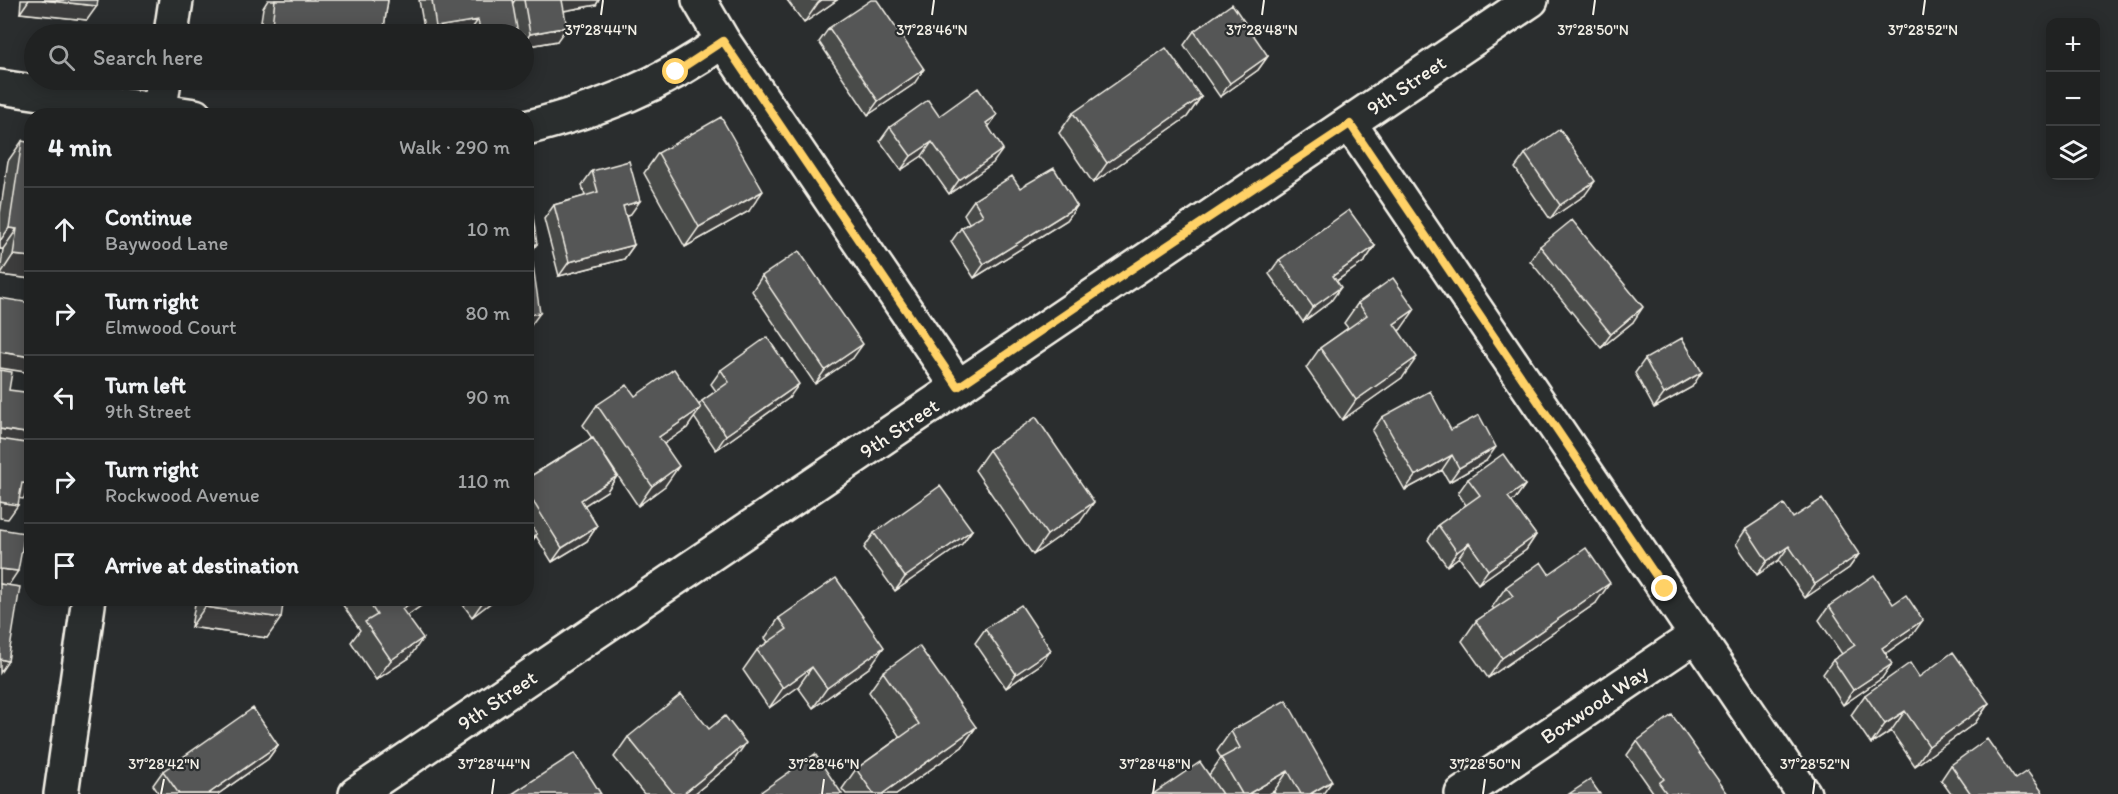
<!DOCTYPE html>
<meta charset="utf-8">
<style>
body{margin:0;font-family:Itim,sans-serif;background:#2d2f2f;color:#f1f3f6}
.controls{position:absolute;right:18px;top:18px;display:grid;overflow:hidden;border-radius:12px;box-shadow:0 3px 15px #0003}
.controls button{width:54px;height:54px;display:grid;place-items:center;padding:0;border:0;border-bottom:2px solid #3d3f40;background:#202222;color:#f1f3f6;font:30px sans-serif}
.stop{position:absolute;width:18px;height:18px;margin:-14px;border:4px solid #ffd166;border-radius:50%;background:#fff}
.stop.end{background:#ffd166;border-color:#fff;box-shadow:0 2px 6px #0008}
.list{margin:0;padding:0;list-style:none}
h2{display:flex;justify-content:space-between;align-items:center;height:78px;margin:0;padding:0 24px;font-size:26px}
h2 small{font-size:20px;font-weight:400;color:#a2a4a5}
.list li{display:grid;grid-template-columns:39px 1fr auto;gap:18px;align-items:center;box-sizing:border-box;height:84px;padding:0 24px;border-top:2px solid #3d3f40}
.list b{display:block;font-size:22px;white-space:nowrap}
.list p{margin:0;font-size:20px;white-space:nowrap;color:#a2a4a5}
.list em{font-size:20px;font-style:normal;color:#a2a4a5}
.icon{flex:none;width:33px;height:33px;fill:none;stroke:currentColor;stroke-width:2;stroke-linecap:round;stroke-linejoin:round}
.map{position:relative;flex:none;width:2118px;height:794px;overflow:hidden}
.search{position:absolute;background:#202222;box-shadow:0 3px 15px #0003;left:24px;top:24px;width:510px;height:66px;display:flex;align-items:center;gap:15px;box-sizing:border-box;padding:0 21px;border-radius:33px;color:#a2a4a5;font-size:22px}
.panel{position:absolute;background:#202222;box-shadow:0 3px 15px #0003;left:24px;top:108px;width:510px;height:498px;border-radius:24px}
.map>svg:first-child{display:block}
</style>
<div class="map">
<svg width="2118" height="794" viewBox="0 0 2118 794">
<rect width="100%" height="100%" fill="#2a2d2e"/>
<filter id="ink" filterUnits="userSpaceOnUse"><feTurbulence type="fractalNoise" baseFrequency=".0167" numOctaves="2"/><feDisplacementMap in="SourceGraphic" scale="12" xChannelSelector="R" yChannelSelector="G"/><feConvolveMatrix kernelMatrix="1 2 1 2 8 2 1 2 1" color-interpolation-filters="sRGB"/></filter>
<g filter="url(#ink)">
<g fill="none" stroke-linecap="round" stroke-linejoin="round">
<g stroke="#f4f1e8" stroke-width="38">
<path id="minor" d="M699,0L723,41L958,387
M171,34L176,0
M0,87L195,116
M159,116L164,80
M1350,124L1804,794
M526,128C600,109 661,86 723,41
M61,794L89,598
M356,794L1531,0
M1462,794L1697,635"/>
</g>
<use href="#minor" stroke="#2a2d2e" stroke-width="33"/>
</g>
<path fill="#494b4a" stroke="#f4f1e8" stroke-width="1.5" d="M21,0H98L87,20L20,13Z
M268,0H388L383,34H259L263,8Z
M419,0H512L513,3L515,0H599L596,5L564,11L557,41L524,47V34H425Z
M787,0H837L804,23Z
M829,28L914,84L868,115L819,42Z
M1194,31L1268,56L1258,70L1220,97L1184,45Z
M1201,97L1187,117L1093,183L1059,133L1073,113Z
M939,116L988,127L993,163L949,194L922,156L901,170L880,141L890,127Z
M22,141L32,279L0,275L3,249H0V214L8,161Z
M658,153L749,211L685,247L644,173Z
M1525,154L1585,195L1550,219L1515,168Z
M592,171L630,215L626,216L634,245L624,259L559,276L544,219L554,205L585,196L582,185Z
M1020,188L1077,206L1067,220L974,278L951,242L961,228L969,223L964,214L974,200Z
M1375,246L1365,261L1337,281L1331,301L1303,322L1269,274L1279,260Z
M1540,246L1633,322L1601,348L1530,261Z
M762,276L853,358L815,384L752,291Z
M1358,303L1401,329L1399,331L1403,377L1342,420L1306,368L1320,348L1348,328L1344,323Z
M1645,359L1692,387L1654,408L1635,373Z
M721,370L789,398L716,450L694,417L687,428L664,444L665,486L638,506L606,458L617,476L607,491L584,505L597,526L587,541L552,562L536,536L526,549V479L592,438L583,425L597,405L635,396L699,405L702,401L716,391L711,384Z
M1382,417L1451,430L1486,461L1449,482L1442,470L1405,490L1372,431Z
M989,450L1080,522L1033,555L975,470Z
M1468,479L1525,485L1515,499L1511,502L1536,535L1526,550L1478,584L1459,557L1447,566L1428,540L1438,525L1466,505L1458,493Z
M1793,518L1859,554L1849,568L1805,598L1779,560L1757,575L1736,544L1746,529Z
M972,530L962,544L895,591L864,548L874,533Z
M1549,574L1596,603L1488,678L1462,641L1476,621L1494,609L1492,607L1506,587Z
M196,598H284L267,638L191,627Z
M338,598H432L407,616L409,658L376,680L351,642L360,630Z
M458,598H497L472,617Z
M1829,606L1913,634L1885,654L1882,678L1843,705L1823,674L1833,660L1842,654L1819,620Z
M779,618L870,667L813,708L798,687L769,708L743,670L757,650L768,642L765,638Z
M985,629L1041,664L1006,688L975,643Z
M883,672L976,727L962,747L896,794H846L842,789L856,769L900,737L869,692Z
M1919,677L1989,703L1975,723L1915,766L1891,731L1871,744L1851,715L1865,695Z
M709,729L732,763L694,794H644L614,757L628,737Z
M1231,731L1323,794H1275L1274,791L1269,794H1153L1209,775L1221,758L1217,751Z
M1637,741L1728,794H1651L1653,792L1627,755Z
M278,745L268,759L218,794H159L153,785L163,771Z
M1951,765L2015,779L2044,794H1951L1941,780Z"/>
<path fill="#3c3d3c" stroke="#f4f1e8" stroke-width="1.5" d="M29,0H42L97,6L87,20L20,13Z
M561,0H599L596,5L552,13Z
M822,0H837L804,23L818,3Z
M478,20L468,34H431L436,27Z
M567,27L557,41L524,47V43L530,34Z
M1268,56L1258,70L1220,97L1230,83Z
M924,69L914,84L868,115L878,101Z
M1201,97L1187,117L1093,183L1107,163Z
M997,115L987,129L986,123Z
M932,142L922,156L901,170L911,156Z
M1003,149L993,163L949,194L959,180Z
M1595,181L1585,195L1550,219L1560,205Z
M763,191L749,211L685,247L699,227Z
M640,201L630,215L613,220L623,206Z
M1077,206L1067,220L974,278L984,264Z
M9,228L17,229L3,249H0V241Z
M537,244L526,259L530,245Z
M634,245L624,259L559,276L569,262Z
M1375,246L1365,261L1323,290L1333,276Z
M13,255L32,257V279L0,275Z
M1341,287L1331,301L1303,322L1313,307Z
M1643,307L1633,322L1601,348L1611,334Z
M1415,309L1401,329L1380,344L1394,324Z
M540,313L526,332V315Z
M863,344L853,358L815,384L825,370Z
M0,352L32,357V373L0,368Z
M1417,357L1403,377L1342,420L1356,400Z
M1702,372L1692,387L1654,408L1664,394Z
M799,384L789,398L716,450L726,435Z
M701,408L687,428L645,457L659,437Z
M0,429L32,434V446L0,445Z
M1496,447L1486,461L1449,482L1459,468Z
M1452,455L1442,470L1405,490L1415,476Z
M679,466L665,486L638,506L652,486Z
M617,476L607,491L571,514L581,500Z
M22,483L32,484V486L23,499L12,497Z
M1525,485L1515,499L1498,511L1508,497Z
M0,502L18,505L8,519L0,518Z
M1094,502L1080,522L1033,555L1047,535Z
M597,526L587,541L552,562L562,548Z
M972,530L962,544L895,591L905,577Z
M537,534L527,548L526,549V542Z
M1536,535L1526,550L1478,584L1488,570Z
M1469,543L1459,557L1447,566L1457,552Z
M1789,546L1779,560L1757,575L1767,561Z
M1859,554L1849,568L1805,598L1815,584Z
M0,569L18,571L8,586L0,584Z
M1610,583L1596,603L1488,678L1502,658Z
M418,598H432L388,629L402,609Z
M488,598H497L472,617L482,603Z
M205,607L281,618L267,638L191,627Z
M1923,620L1913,634L1872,663L1882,648Z
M423,638L409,658L376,680L391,660Z
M884,647L870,667L813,708L827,688Z
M1051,650L1041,664L1006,688L1016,674Z
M0,659L8,661L0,673Z
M1892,664L1882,678L1843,705L1853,690Z
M812,667L798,687L769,708L783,688Z
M1989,703L1975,723L1915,766L1929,746Z
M1905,711L1891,731L1871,744L1885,724Z
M976,727L962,747L896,794H882Z
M746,743L732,763L694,794H683Z
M278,745L268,759L218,794H208Z
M1288,771L1274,791L1269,794H1248Z
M1332,781L1323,794H1310Z"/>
<path fill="#555756" stroke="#f4f1e8" stroke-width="1.5" d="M42,0H98L97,6Z
M275,0H388L383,34H283L271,33Z
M432,0H512L518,34H481L478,20L436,27Z
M524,0H562L567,27L530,34Z
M871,0H877L924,69L878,101L829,28Z
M1232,4L1268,56L1230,83L1194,31Z
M1166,48L1201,97L1107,163L1073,113Z
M978,88L997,115L986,123L1003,149L959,180L932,142L911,156L890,127L928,100L939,116Z
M721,117L763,191L699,227L658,153Z
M1560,129L1595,181L1560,205L1525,154Z
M22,141L32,143V257L13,255L17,229L9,228Z
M629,161L640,201L623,206L634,245L569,262L554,205L598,192L592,171Z
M1054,168L1077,206L984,264L961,228L983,215L974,200L1012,176L1020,188Z
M526,182H528L537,244L530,245L540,313L526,315Z
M1349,210L1375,246L1333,276L1341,287L1313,307L1279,260Z
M1572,220L1643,307L1611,334L1540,246Z
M799,251L863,344L825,370L762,276Z
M1393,278L1415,309L1394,324L1417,357L1356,400L1320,348L1367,315L1358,303Z
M0,298L31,303L28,316H32V357L0,352Z
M767,337L799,384L726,435L702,401L729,382L721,370Z
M1682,338L1702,372L1664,394L1645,359Z
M674,369L701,408L659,437L679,466L652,486L597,405L627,385L635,396Z
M0,370L12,372L9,390L32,393V434L0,429Z
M1430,391L1451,430L1479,415L1496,447L1459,468L1452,455L1415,476L1382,417Z
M1036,417L1094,502L1047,535L989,450Z
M593,438L617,476L581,500L597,526L562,548L526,490V479Z
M0,439L32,444V484L22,483L18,505L0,502Z
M1503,454L1525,485L1508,497L1536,535L1488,570L1469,543L1457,552L1438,525L1480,495L1468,479Z
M940,486L972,530L905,577L874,533Z
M1822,499L1859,554L1815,584L1789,546L1767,561L1746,529L1784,504L1793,518Z
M526,519L537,534L526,542Z
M0,529L25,533L18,571L0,569Z
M1586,548L1610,583L1502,658L1476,621L1513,596L1506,587L1541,562L1549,574Z
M1874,575L1893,604L1906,595L1923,620L1882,648L1892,664L1853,690L1833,660L1855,645L1829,606Z
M836,578L884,647L827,688L812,667L783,688L757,650L787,629L779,618Z
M0,584L20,587L8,661L0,659Z
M207,598H284L281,618L205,607Z
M366,598H418L402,609L423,638L391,660L365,622L377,615Z
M478,598H488L482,603Z
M1021,605L1051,650L1016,674L985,629Z
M919,646L976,727L882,794H874L856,769L919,724L883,672Z
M1953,652L1989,703L1929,746L1905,711L1885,724L1865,695L1910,663L1919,677Z
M681,694L709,729L725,716L746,743L683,794H674L628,737Z
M1286,700L1332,781L1310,794H1301L1288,771L1248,794H1242L1221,758L1240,748L1231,731Z
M253,708L278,745L208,794H179L163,771Z
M1672,715L1728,794H1667L1659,783L1664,779L1637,741Z
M1987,739L2015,779L2027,771L2044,794H1971L1951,765Z
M575,753L601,794H512Z
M815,754L842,794H758Z
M1200,762L1222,794H1153Z
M1590,780L1600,794H1569Z"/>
</g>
<g fill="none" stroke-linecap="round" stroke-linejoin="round" filter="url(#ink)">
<path stroke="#ffd166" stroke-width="8" d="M676,72L723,41L958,387L1129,271L1350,124L1665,589"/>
</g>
<path fill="none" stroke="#f4f1e8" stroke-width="2" d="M601,15L603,0M932,15L934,0M1262,15L1264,0M1593,15L1595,0M1923,15L1925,0M161,794L164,779M492,794L494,779M822,794L824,779M1153,794L1155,779M1483,794L1485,779M1813,794L1815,779"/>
<g text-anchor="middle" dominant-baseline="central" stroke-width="4.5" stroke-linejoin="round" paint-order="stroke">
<g font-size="21" fill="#f4f1e8" stroke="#2a2d2e">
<text transform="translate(1406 85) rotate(-34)">9th Street</text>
<text transform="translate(899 428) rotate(-34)">9th Street</text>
<text transform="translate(497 700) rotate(-34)">9th Street</text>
<text transform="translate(1594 704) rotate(-34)">Boxwood Way</text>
</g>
</g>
<g font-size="15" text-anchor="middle" fill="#f4f1e8" stroke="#2a2d2e" stroke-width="4.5" stroke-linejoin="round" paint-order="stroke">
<text x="601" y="35">37°28'44"N</text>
<text x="932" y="35">37°28'46"N</text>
<text x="1262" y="35">37°28'48"N</text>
<text x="1593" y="35">37°28'50"N</text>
<text x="1923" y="35">37°28'52"N</text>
<text x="164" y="769">37°28'42"N</text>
<text x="494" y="769">37°28'44"N</text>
<text x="824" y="769">37°28'46"N</text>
<text x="1155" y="769">37°28'48"N</text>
<text x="1485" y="769">37°28'50"N</text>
<text x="1815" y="769">37°28'52"N</text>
</g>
</svg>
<div class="controls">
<button>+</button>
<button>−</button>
<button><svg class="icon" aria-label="layers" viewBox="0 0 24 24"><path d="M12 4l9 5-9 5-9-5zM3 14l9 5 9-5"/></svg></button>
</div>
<div class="stop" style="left:676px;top:72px"></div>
<div class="stop end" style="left:1665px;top:589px"></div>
<div class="search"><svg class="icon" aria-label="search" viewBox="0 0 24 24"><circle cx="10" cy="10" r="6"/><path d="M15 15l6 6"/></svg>Search here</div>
<section class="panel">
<h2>4 min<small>Walk · 290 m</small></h2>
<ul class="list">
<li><svg class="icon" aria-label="ahead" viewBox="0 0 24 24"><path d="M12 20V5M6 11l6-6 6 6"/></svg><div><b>Continue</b><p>Baywood Lane</p></div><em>10 m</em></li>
<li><svg class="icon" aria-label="right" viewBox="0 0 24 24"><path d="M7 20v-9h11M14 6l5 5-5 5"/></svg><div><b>Turn right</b><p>Elmwood Court</p></div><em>80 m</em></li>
<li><svg class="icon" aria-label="left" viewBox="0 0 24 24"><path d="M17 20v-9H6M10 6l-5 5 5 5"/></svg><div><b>Turn left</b><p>9th Street</p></div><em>90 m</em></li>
<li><svg class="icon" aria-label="right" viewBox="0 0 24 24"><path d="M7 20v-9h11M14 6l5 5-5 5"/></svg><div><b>Turn right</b><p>Rockwood Avenue</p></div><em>110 m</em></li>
<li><svg class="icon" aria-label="arrive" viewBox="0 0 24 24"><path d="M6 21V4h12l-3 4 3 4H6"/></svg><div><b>Arrive at destination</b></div></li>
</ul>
</section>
</div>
